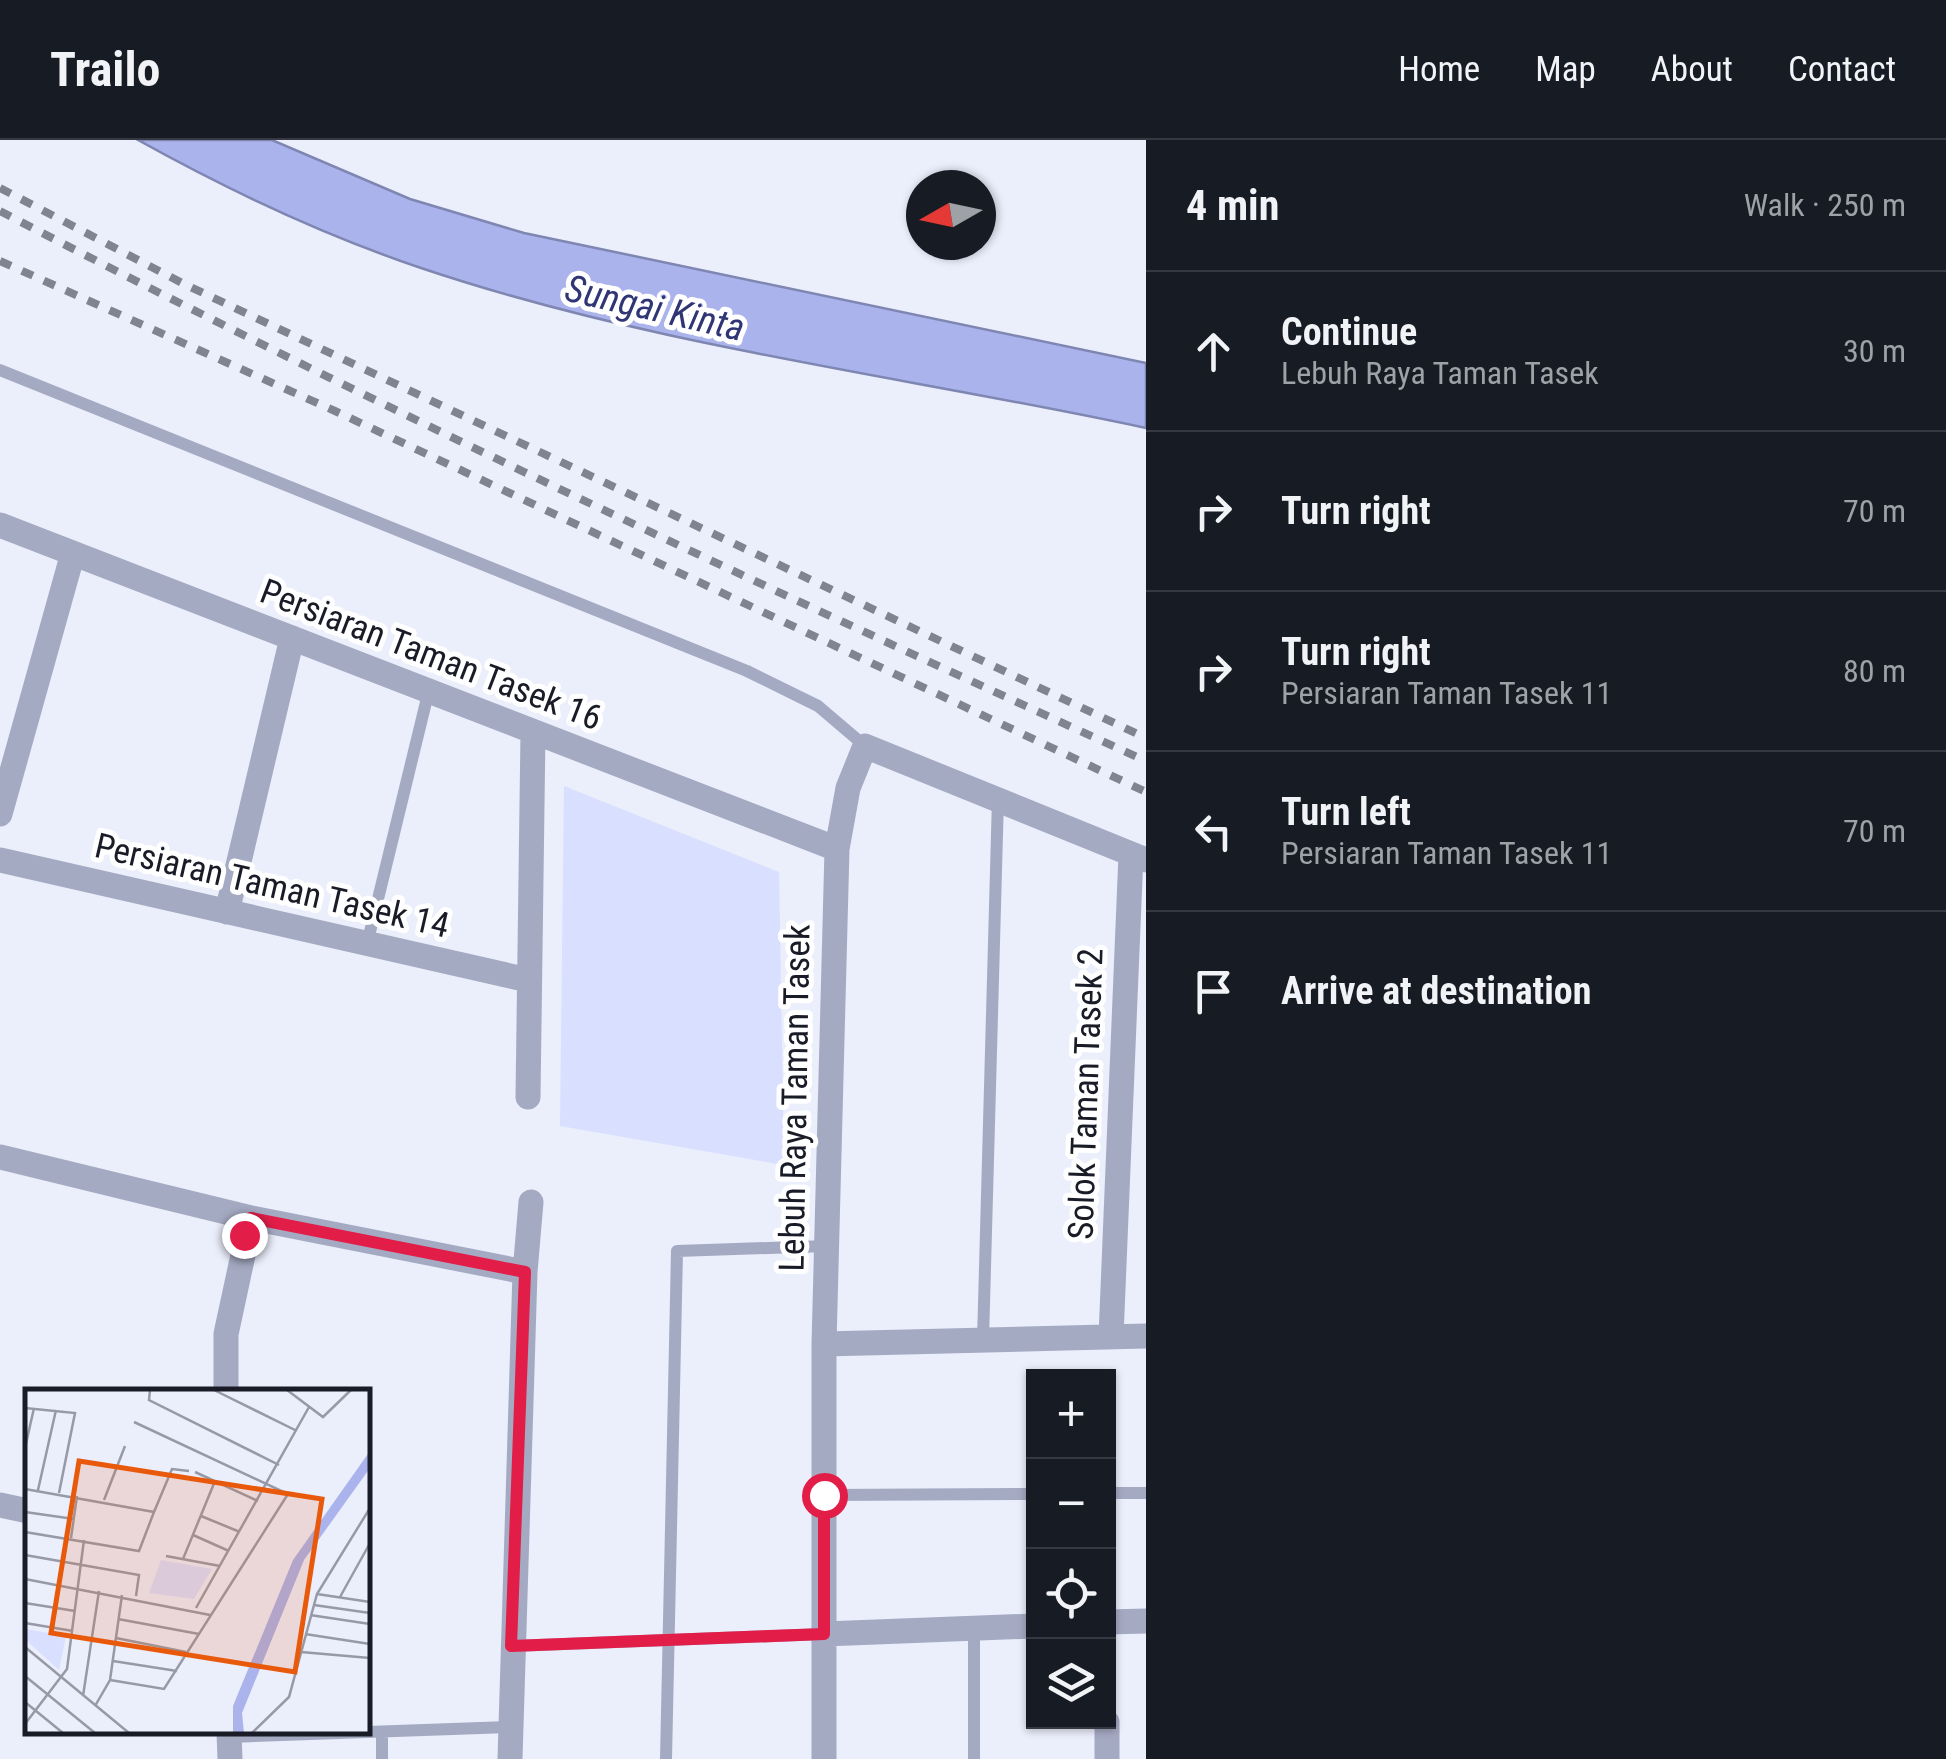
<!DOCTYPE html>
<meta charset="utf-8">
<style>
body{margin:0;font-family:"Roboto Condensed",sans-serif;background:#20242c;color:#f1f3f6}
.controls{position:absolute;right:30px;bottom:30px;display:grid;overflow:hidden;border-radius:0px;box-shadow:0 2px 8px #0004}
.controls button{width:90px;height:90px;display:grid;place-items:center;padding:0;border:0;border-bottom:2px solid #363941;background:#171b24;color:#f1f3f6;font:50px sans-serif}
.compass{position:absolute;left:906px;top:30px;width:90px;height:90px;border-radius:50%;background:#171b24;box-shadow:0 2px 8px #0004;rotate:261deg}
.stop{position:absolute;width:30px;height:30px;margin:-22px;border:8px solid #e11d48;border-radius:50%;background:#fff}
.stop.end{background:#e11d48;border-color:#fff;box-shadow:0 2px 10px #0008}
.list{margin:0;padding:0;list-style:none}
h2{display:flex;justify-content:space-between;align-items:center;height:130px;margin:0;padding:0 40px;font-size:42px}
h2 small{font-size:32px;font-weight:400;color:#9ea1a6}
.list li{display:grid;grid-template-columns:65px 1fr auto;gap:30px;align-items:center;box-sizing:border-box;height:160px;padding:0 40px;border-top:2px solid #363941}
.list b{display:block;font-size:38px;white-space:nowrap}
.list p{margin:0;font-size:32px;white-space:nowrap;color:#9ea1a6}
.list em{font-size:32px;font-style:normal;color:#9ea1a6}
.icon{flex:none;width:55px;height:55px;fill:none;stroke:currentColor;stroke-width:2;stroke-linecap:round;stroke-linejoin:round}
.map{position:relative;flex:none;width:1146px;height:1619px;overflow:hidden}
header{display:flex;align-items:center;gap:60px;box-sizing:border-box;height:140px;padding:0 50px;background:#171b24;border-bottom:2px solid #363941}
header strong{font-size:48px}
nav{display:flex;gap:55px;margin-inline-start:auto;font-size:35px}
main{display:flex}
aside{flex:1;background:#171b24}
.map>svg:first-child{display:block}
</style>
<header>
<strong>Trailo</strong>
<nav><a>Home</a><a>Map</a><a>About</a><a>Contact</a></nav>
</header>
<main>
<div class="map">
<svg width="1146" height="1619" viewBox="0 0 1146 1619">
<rect width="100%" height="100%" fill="#ebeefb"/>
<path fill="#d9dffe" d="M564,646L779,732L784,1025L560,986Z"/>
<path fill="#aab3ec" stroke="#7e86b1" stroke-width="2.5" d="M138,0H272L410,59L524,93L1146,223V288C904,236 656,207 421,128C323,95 228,50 138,0Z"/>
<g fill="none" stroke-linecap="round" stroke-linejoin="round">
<path stroke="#a5aac3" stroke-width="12" d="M0,230L747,531L818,566L865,606
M367,804L428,554
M983,1200L998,658
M1108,1353H1146
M824,1355L1034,1354
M513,1506L824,1494
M382,1592V1619
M229,1597L509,1587
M666,1619L677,1111L827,1106
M974,1619V1489"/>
<path stroke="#a5aac3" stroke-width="25" d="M0,385L837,709
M0,674L73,413
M0,720L528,840
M227,772L292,498
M528,957L533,592
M0,1017L251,1078
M525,1132L531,1062
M1111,1197L1131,714
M824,1204L1146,1196
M226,1252V1194L251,1078L525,1132L510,1619
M0,1365L28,1371
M1108,1482L1146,1481
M824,1494L1034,1486
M229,1592L230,1619
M824,1619V1204L837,709L848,648L865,606L1146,720
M1107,1619V1582"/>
<path stroke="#818490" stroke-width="8" stroke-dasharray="12 12" stroke-linecap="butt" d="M0,48L184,144L1146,598
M0,71C376,267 760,445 1146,621
M0,121L335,271L1146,652"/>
</g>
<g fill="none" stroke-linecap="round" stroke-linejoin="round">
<path stroke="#e11d48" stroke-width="12" d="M244,1095L251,1078L525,1132L511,1506L824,1494V1355"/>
</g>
<g text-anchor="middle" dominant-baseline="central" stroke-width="10" stroke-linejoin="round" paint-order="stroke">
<g font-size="35" fill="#191c27" stroke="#fff">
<text transform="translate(431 515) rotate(21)">Persiaran Taman Tasek 16</text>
<text transform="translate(272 746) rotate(13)">Persiaran Taman Tasek 14</text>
<text transform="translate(1086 954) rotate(-88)">Solok Taman Tasek 2</text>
<text transform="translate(795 958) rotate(-89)">Lebuh Raya Taman Tasek</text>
</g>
<g font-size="38" font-style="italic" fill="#303576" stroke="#fff">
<text transform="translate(655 168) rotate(13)">Sungai Kinta</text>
</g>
</g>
<g transform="translate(25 1249)">
<rect width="345" height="345" fill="#ebeefb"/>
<path d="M136,171L187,180L169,210L124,204ZM0,240L41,247L34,281L0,250Z" fill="#d9dffe"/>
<path d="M345,62V79L279,171L217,324L219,344H208V317L268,171Z" fill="#aab3ec"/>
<path fill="none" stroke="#979aa6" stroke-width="2.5" d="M125,1L124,11L254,76M189,1L272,42M262,1L298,28L326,1M0,19L50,24L34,104M0,59L9,19M170,83L233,112M0,100L129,123L114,162L0,143M13,101L31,21M79,111L100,57M0,123L49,130M129,123L147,80L164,82M176,127L215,143M168,146L204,162M46,149L52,107M0,166L114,186L111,207M141,167L195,177M158,170L190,92M0,190L185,226M292,205L345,213M315,208L345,154M0,214L50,222M289,216L345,224M171,219L284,18M285,226L345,235M93,230L174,245M0,234L48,242M280,245L345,255M91,249L161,263M0,258L104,344M276,263L345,269M88,272L152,282M0,287L70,344M85,291L139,300L263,105L109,33M58,307L74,202M0,313L38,344M70,317L85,291L97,206M0,335L42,280L59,151M227,344L264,308L292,205L345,119"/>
<path fill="#e8590c" fill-opacity="0.15" stroke="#e8590c" stroke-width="5" d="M54,72L297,110L270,283L26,244Z"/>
<rect width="345" height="345" fill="none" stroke="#191c27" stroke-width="5"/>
</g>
</svg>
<div class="controls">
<button>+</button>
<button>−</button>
<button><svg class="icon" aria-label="locate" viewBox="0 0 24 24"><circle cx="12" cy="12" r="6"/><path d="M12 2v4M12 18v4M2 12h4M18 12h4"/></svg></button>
<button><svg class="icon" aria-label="layers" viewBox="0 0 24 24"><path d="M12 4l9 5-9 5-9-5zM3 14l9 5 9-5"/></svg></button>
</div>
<svg class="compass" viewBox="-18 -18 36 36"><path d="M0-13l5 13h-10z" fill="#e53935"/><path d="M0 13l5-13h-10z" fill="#9ea1a6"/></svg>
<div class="stop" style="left:824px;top:1355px"></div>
<div class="stop end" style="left:244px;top:1095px"></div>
</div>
<aside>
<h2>4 min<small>Walk · 250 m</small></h2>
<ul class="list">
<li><svg class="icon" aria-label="ahead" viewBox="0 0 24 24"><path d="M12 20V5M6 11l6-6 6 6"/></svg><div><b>Continue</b><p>Lebuh Raya Taman Tasek</p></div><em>30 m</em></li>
<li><svg class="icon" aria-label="right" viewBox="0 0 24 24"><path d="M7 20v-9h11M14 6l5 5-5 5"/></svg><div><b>Turn right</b></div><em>70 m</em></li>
<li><svg class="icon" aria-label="right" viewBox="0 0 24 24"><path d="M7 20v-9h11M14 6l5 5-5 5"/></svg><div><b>Turn right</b><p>Persiaran Taman Tasek 11</p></div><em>80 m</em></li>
<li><svg class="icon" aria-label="left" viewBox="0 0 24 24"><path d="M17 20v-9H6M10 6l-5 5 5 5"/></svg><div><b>Turn left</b><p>Persiaran Taman Tasek 11</p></div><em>70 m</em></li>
<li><svg class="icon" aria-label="arrive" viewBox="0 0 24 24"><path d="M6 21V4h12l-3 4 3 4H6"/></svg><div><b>Arrive at destination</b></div></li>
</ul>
</aside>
</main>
